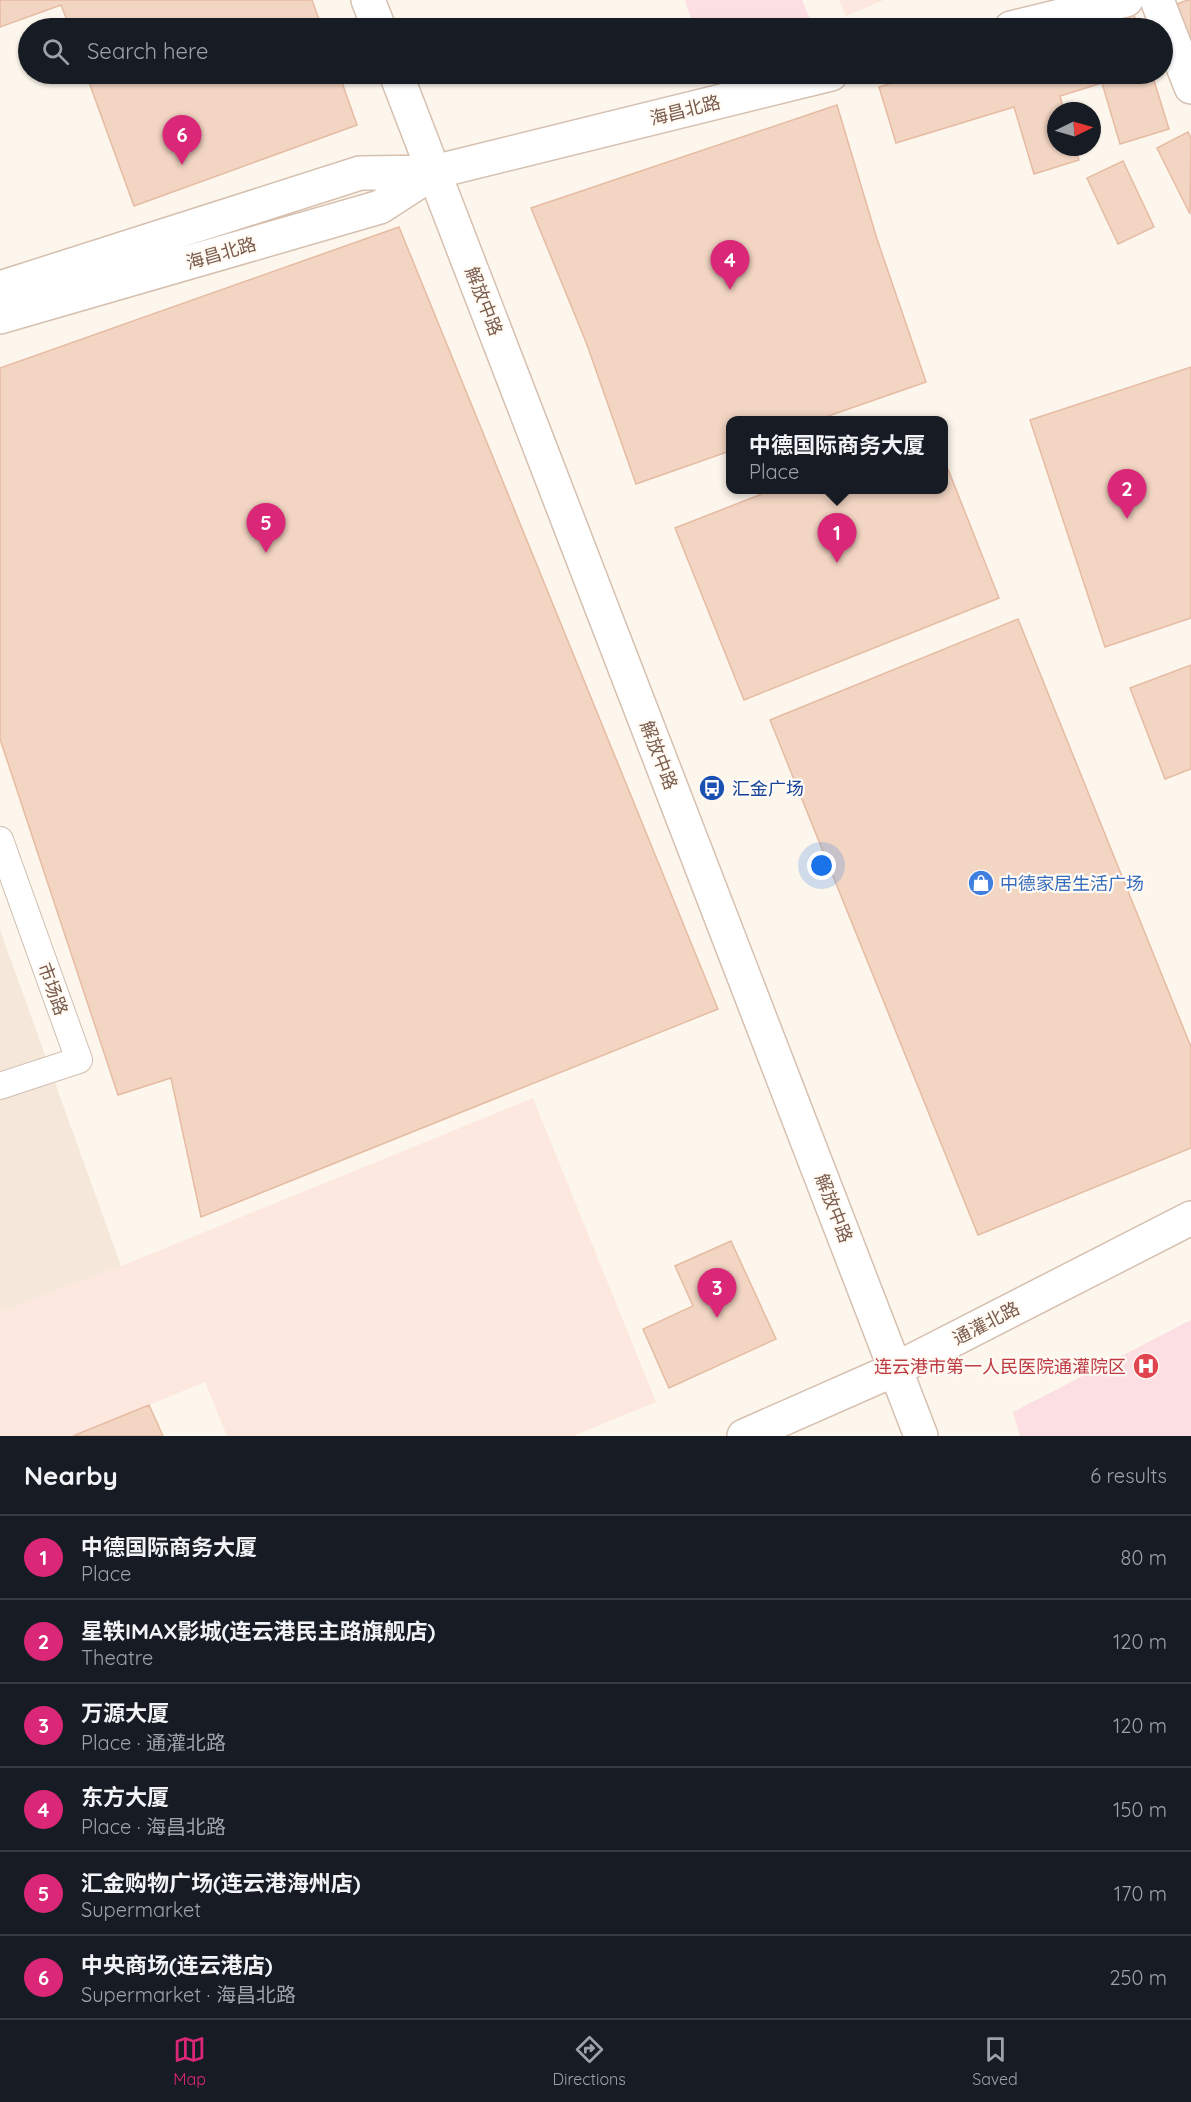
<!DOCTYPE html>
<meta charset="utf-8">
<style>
body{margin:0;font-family:Quicksand,"Noto Sans SC",sans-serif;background:#242831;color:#f1f3f6}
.compass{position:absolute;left:1047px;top:102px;width:54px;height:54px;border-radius:50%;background:#171b24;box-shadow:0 2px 4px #0004;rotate:85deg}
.you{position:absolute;left:822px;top:866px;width:21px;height:21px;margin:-15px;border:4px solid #fff;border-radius:50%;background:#1a73e8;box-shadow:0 0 0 9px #1a73e833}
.badge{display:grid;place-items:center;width:39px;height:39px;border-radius:50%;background:#db2777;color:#fff;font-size:20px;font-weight:700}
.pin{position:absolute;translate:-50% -50px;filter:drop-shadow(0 2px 3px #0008)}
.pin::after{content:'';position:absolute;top:32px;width:21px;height:18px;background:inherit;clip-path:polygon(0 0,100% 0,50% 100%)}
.popup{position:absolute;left:726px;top:416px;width:222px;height:78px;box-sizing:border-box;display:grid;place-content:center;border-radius:12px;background:#171b24;filter:drop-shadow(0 2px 4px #0005);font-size:20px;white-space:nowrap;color:#9ea1a6}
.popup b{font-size:22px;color:#f1f3f6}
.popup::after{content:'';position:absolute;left:50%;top:100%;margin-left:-12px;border:12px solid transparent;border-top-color:#171b24}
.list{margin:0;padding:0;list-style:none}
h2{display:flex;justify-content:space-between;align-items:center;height:78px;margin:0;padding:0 24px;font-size:26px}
h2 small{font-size:20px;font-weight:400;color:#9ea1a6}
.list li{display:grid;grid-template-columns:39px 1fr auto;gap:18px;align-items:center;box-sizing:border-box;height:84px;padding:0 24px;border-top:2px solid #363941}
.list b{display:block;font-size:22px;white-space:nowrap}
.list p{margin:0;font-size:20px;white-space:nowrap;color:#9ea1a6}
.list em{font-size:20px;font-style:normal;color:#9ea1a6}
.icon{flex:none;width:33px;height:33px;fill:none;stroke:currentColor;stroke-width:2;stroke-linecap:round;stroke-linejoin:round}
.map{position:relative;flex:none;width:1191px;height:1436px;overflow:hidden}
.search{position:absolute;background:#171b24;box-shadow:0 2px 4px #0004;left:18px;right:18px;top:18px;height:66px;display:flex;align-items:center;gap:15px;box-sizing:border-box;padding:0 21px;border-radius:33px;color:#9ea1a6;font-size:22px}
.sheet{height:582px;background:#171b24}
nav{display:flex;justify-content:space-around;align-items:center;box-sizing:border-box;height:84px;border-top:2px solid #363941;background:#171b24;font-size:16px;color:#9ea1a6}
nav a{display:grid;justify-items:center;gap:3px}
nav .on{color:#db2777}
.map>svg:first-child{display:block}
</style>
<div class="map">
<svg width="1191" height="1436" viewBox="0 0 1191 1436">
<rect width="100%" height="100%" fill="#fdf6ec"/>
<path fill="#f5e8da" d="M0,930L121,1266L0,1312Z"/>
<path fill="#fde8e0" d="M839,0H884L846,16Z
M533,1098L656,1402L573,1436H227L205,1382L73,1436H0V1312L121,1266Z"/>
<path fill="#fbdfe3" d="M685,0H802L814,28H694Z
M1191,1320V1436H1020L1013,1412Z"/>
<path fill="#f3d5c3" stroke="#e6bba3" stroke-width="1.5" d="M0,0H312L322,28H70L61,5L0,27Z
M1188,0H1191V43L1177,4Z
M1132,8L1138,28H1066Z
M86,74H339L357,125L134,206Z
M921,74H1152L1169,129L1120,144L1102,83L1060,96L1064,111H1056V147H1075L1079,160L1034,174L1014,107L896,143L879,87Z
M837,105L877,239L926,382L817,420H730V451L636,484L586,342L531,208Z
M1188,132L1191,138L1190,214L1157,148Z
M1123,161L1154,227L1118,244L1087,178Z
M399,227L718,1009L201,1217L171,1078L118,1095L0,739V368Z
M1191,367V618L1105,647L1030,420Z
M944,459L999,598L744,700L675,528L772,490H944Z
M1018,619L1191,1047V1148L978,1235L770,720Z
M1191,665V769L1165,779L1130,688Z
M731,1241L776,1339L669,1388L643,1329L693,1306L675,1266Z
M149,1405L163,1436H73Z"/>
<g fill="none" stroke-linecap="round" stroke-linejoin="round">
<g stroke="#d1beb0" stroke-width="28">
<path id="street" d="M0,840L79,1060L0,1086"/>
</g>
<g stroke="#d6c0b0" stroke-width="36">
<path id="secondary" d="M368,0L379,28
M1157,0L1191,87
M1011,28L1126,0
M396,74L921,1436
M0,288L360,173L434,172L831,74
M0,317L380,207L434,172
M744,1436L896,1369L1191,1218"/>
</g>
<use href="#street" stroke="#fff" stroke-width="26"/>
<use href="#secondary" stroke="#fff" stroke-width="33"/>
</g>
<defs>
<g id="bus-disc" transform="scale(1.35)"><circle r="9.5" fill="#1a4fb4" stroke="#fffaf3"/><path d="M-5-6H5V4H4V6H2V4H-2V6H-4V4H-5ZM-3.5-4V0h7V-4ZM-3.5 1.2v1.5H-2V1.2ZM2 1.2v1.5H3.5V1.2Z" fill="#fff"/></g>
<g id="shop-disc" transform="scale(1.35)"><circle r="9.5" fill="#3f7fe0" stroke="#fffaf3"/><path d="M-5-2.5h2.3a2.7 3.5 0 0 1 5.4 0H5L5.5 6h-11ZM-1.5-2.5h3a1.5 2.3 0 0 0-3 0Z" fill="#fff"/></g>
<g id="hospital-disc" transform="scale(1.35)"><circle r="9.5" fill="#e0444e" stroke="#fffaf3"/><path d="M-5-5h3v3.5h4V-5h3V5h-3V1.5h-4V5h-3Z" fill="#fff"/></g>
</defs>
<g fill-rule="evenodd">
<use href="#bus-disc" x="712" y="788"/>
<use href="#shop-disc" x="981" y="883"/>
<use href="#hospital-disc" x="1146" y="1366"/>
</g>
<g text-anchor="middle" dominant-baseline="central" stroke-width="4.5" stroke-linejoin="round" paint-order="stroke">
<g font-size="18" fill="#7a5c4d" stroke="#fffaf3">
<text transform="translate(685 110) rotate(-14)">海昌北路</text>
<text transform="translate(221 253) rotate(-16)">海昌北路</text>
<text transform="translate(484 301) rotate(69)">解放中路</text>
<text transform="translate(659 755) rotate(69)">解放中路</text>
<text transform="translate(53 989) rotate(70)">市场路</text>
<text transform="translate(834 1208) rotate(69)">解放中路</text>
<text transform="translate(986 1323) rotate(-27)">通灌北路</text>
</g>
<g font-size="18" fill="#164399" stroke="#fffaf3" text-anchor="start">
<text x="732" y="788">汇金广场</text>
</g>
<g font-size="18" fill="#366cbe" stroke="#fffaf3" text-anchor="start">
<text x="1000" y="883">中德家居生活广场</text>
</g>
<g font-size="18" fill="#be3a42" stroke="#fffaf3" text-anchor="end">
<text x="1126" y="1366">连云港市第一人民医院通灌院区</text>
</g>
</g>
</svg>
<svg class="compass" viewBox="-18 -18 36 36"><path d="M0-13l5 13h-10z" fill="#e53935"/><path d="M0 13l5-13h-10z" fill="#9ea1a6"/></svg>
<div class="you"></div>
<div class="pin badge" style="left:837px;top:563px">1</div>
<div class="popup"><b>中德国际商务大厦</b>Place</div>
<div class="pin badge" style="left:1127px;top:519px">2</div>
<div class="pin badge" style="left:717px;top:1318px">3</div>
<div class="pin badge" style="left:730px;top:290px">4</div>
<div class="pin badge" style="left:266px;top:553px">5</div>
<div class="pin badge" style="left:182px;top:165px">6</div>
<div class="search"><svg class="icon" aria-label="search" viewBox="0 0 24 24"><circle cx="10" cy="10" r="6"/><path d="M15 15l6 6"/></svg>Search here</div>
</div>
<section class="sheet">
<h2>Nearby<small>6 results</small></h2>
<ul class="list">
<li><span class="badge">1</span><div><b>中德国际商务大厦</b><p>Place</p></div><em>80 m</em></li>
<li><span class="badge">2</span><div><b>星轶IMAX影城(连云港民主路旗舰店)</b><p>Theatre</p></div><em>120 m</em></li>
<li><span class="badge">3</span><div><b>万源大厦</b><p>Place · 通灌北路</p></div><em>120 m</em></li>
<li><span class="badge">4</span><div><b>东方大厦</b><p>Place · 海昌北路</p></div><em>150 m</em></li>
<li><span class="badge">5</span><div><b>汇金购物广场(连云港海州店)</b><p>Supermarket</p></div><em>170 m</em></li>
<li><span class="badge">6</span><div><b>中央商场(连云港店)</b><p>Supermarket · 海昌北路</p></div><em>250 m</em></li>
</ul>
</section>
<nav>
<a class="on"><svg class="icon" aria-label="map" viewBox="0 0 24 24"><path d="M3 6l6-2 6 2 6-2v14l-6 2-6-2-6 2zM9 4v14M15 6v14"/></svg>Map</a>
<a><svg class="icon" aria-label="directions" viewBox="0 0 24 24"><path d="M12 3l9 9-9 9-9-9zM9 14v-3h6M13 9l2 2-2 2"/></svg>Directions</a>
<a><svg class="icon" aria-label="saved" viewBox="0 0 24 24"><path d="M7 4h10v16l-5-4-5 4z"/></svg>Saved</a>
</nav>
